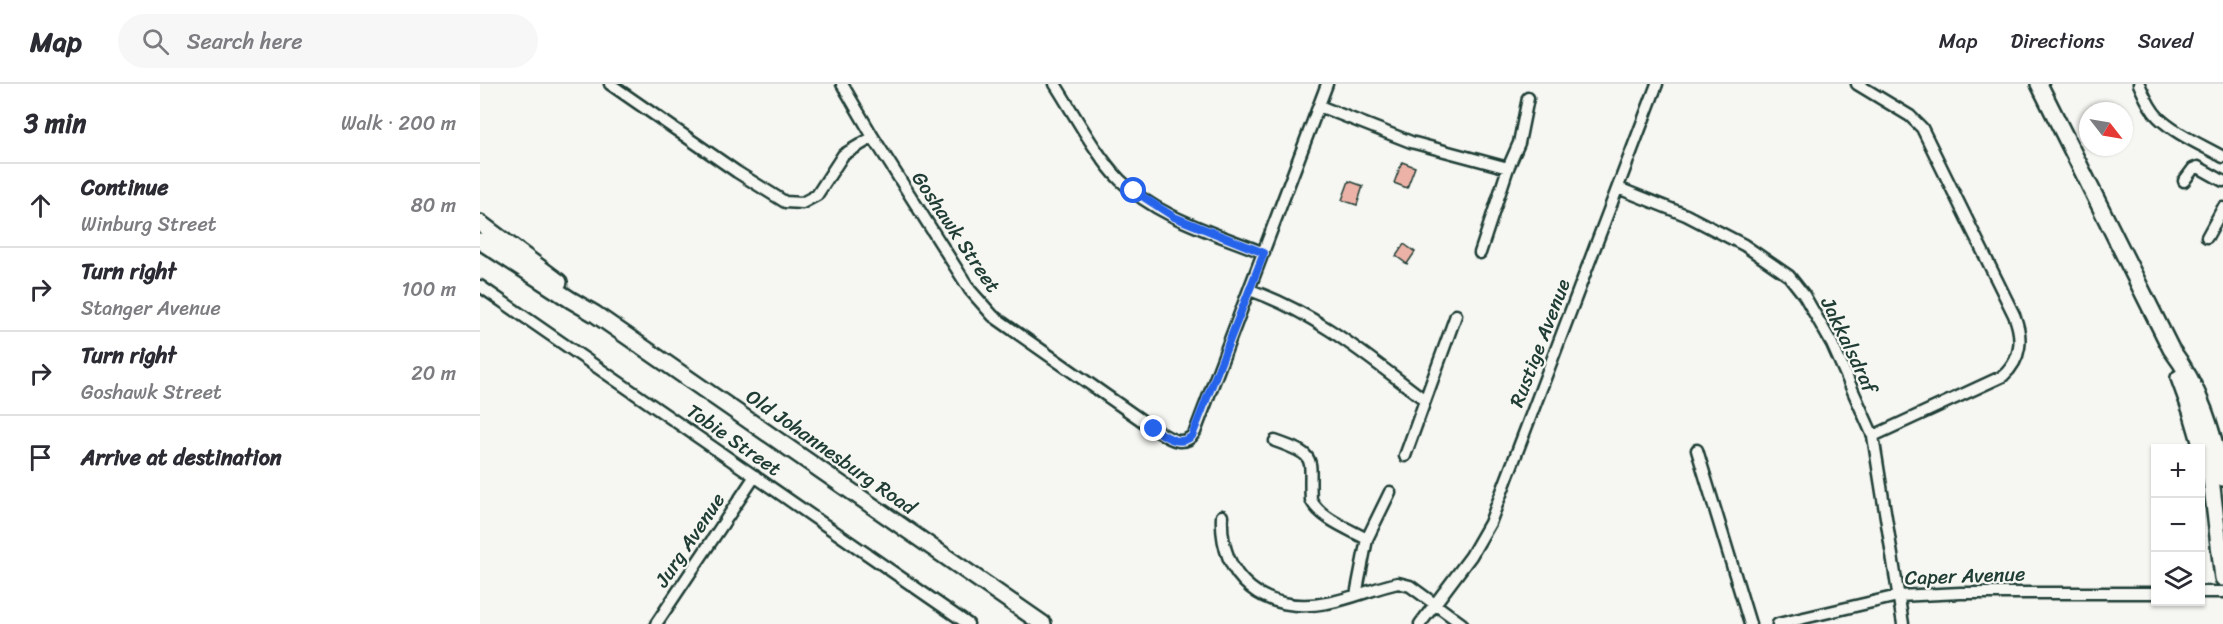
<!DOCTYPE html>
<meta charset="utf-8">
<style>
body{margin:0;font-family:Sriracha,sans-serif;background:#f7f7f7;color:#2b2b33}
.controls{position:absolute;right:18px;bottom:18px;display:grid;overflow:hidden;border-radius:0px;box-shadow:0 2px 4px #0004}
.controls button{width:54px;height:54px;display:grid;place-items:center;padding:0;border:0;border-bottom:2px solid #e1e1e2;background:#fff;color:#2b2b33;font:30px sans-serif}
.compass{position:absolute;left:1599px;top:18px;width:54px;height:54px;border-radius:50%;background:#fff;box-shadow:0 2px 4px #0004;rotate:121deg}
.stop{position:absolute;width:18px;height:18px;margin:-14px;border:4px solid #2563eb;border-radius:50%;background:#fff}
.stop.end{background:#2563eb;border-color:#fff;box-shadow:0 2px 6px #0008}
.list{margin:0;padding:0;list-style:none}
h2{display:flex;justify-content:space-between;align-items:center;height:78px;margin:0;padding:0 24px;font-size:26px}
h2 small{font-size:20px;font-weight:400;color:#7c7c81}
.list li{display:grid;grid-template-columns:39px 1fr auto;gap:18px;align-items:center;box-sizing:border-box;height:84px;padding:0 24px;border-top:2px solid #e1e1e2}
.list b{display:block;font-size:22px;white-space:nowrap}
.list p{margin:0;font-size:20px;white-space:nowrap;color:#7c7c81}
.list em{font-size:20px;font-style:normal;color:#7c7c81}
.icon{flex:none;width:33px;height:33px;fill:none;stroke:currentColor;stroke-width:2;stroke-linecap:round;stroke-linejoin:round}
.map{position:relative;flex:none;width:1743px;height:540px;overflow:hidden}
header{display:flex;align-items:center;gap:36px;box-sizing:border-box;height:84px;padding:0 30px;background:#fff;border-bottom:2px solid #e1e1e2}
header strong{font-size:28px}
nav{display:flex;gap:33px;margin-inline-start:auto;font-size:21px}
.search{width:420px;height:54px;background:#f7f7f7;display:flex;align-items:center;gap:15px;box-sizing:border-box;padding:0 21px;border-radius:33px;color:#7c7c81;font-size:22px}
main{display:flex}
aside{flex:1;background:#fff}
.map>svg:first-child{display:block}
</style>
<header>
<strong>Map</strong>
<div class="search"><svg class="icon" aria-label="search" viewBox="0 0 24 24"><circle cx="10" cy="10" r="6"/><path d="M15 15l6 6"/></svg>Search here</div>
<nav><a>Map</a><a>Directions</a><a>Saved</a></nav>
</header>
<main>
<aside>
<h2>3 min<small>Walk · 200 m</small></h2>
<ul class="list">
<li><svg class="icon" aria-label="ahead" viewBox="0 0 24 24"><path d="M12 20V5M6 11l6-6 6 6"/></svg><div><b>Continue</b><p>Winburg Street</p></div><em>80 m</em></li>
<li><svg class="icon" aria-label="right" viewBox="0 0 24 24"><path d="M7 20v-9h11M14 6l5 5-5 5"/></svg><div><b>Turn right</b><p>Stanger Avenue</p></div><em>100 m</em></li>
<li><svg class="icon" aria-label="right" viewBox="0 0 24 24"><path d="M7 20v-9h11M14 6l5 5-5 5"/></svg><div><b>Turn right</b><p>Goshawk Street</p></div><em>20 m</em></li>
<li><svg class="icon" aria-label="arrive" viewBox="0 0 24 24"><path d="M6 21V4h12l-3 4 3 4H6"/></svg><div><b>Arrive at destination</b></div></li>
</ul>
</aside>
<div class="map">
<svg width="1743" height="540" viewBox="0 0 1743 540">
<rect width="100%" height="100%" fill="#f6f6f2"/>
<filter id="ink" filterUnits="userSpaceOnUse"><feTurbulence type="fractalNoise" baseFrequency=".0167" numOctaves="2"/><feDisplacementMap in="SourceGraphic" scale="12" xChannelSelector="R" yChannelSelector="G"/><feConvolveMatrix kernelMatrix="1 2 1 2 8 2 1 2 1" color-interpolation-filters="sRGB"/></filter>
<g filter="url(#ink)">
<path fill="#ecb2a7" stroke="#1f3d34" stroke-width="1.5" d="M922,78L935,83L927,104L914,99Z
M869,97L883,102L877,121L862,116Z
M924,160L935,168L927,180L916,172Z"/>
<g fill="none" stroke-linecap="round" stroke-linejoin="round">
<g stroke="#1f3d34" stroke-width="15">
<path id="minor" d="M130,0L257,88L305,118L322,119L337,111L363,71L393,53
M362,0L393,53L490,206L513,232L530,244L674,345C687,353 704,366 715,348L847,0
M575,0C593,28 617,73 640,96C678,134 735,149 784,169
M1377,0L1430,32L1442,44L1534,231C1543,253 1542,275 1523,292L1393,352
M1659,0C1664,11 1669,24 1678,33C1695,50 1722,61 1743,73
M839,22L931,58L1028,84
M1704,97L1713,85L1718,83L1743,97
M1138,104L1206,131L1264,161L1309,192L1324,211L1352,260L1393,352L1423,540
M1727,153L1743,124
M1000,169L1028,84L1039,59L1048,14
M0,202L488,540
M770,206C838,230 888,273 945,316
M795,357C841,373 828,374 831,416C841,435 869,445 887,455
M1217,366L1270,540
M925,372L976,231
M742,432C739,495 786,531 847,519C871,515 894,504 918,499L930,502L982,540
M1720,508H1743
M876,511L887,455L910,408
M176,540L275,392
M940,540L991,472L1010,439L1177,0
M1298,540L1418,512L1481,509H1676"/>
</g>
<g stroke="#1f3d34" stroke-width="20">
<path id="secondary" d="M1559,0L1691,265C1720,303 1733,348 1743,394
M0,139L79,198
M0,157L91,216L115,230L563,540
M1699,294L1711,327L1731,395L1743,494"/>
</g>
<use href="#minor" stroke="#f6f6f2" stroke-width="10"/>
<use href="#secondary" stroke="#f6f6f2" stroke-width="15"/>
</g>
</g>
<g fill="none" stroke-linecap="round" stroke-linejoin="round" filter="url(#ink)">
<path stroke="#2563eb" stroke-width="8" d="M654,107L694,133L784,169L712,352C699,363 686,353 674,345"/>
</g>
<g text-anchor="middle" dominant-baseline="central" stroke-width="4.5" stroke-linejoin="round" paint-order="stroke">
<g font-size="20" fill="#1f3d34" stroke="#f6f6f2">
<text transform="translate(476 148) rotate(56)">Goshawk Street</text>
<text transform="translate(1060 259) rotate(-69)">Rustige Avenue</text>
<text transform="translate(1369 261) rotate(64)">Jakkalsdraf</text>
<text transform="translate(254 356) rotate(35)">Tobie Street</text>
<text transform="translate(351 368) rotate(35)">Old Johannesburg Road</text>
<text transform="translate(210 456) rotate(-56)">Jurg Avenue</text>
<text transform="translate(1485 492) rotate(-2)">Caper Avenue</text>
</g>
</g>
</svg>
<div class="controls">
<button>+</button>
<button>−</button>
<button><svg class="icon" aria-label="layers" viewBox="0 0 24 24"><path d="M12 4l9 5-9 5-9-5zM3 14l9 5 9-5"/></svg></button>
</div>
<svg class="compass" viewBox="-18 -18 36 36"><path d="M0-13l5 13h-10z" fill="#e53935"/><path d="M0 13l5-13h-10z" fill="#7c7c81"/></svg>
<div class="stop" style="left:654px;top:107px"></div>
<div class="stop end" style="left:674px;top:345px"></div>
</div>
</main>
